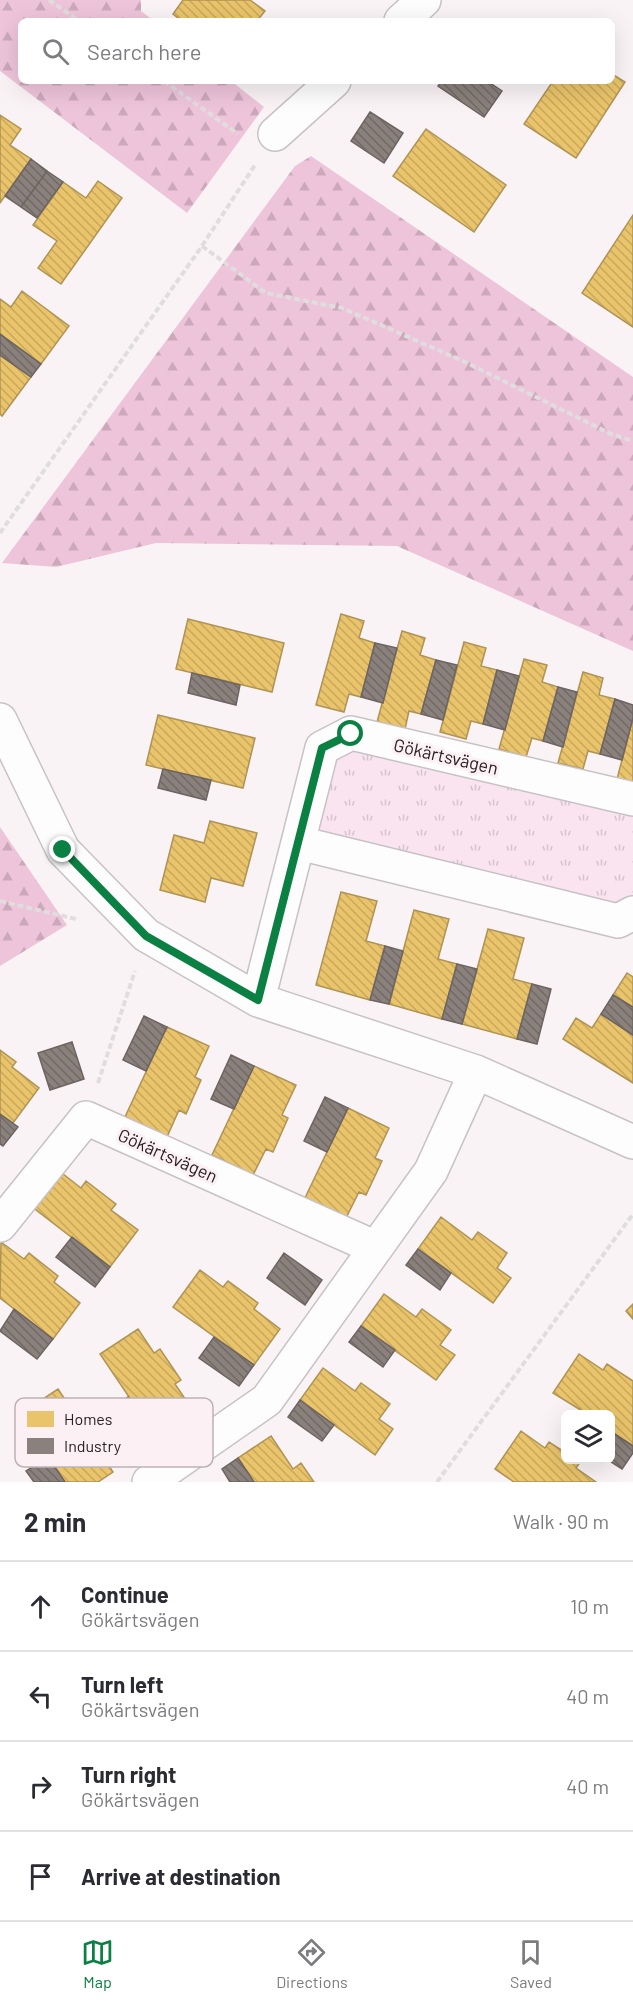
<!DOCTYPE html>
<meta charset="utf-8">
<style>
body{margin:0;font-family:Barlow,sans-serif;background:#f2f2f3;color:#2b2b33}
.controls{position:absolute;right:18px;bottom:18px;display:grid;overflow:hidden;border-radius:9px;box-shadow:0 6px 24px #0002}
.controls button{width:54px;height:54px;display:grid;place-items:center;padding:0;border:0;border-bottom:2px solid #e1e1e2;background:#fff;color:#2b2b33;font:30px sans-serif}
.stop{position:absolute;width:18px;height:18px;margin:-14px;border:4px solid #0b8043;border-radius:50%;background:#fff}
.stop.end{background:#0b8043;border-color:#fff;box-shadow:0 2px 6px #0008}
.list{margin:0;padding:0;list-style:none}
h2{display:flex;justify-content:space-between;align-items:center;height:78px;margin:0;padding:0 24px;font-size:26px}
h2 small{font-size:20px;font-weight:400;color:#7c7c81}
.list li{display:grid;grid-template-columns:39px 1fr auto;gap:18px;align-items:center;box-sizing:border-box;height:90px;padding:0 24px;border-top:2px solid #e1e1e2}
.list b{display:block;font-size:22px;white-space:nowrap}
.list p{margin:0;font-size:20px;white-space:nowrap;color:#7c7c81}
.list em{font-size:20px;font-style:normal;color:#7c7c81}
.icon{flex:none;width:33px;height:33px;fill:none;stroke:currentColor;stroke-width:2;stroke-linecap:round;stroke-linejoin:round}
.map{position:relative;flex:none;width:633px;height:1482px;overflow:hidden}
.search{position:absolute;background:#fff;box-shadow:0 6px 24px #0002;left:18px;right:18px;top:18px;height:66px;display:flex;align-items:center;gap:15px;box-sizing:border-box;padding:0 21px;border-radius:9px;color:#7c7c81;font-size:22px}
.sheet{height:438px;background:#fff}
nav{display:flex;justify-content:space-around;align-items:center;box-sizing:border-box;height:84px;border-top:2px solid #e1e1e2;background:#fff;font-size:16px;color:#7c7c81}
nav a{display:grid;justify-items:center;gap:3px}
nav .on{color:#0b8043}
.map>svg:first-child{display:block}
</style>
<div class="map">
<svg width="633" height="1482" viewBox="0 0 633 1482">
<defs>
<pattern id="grass-tufts" width="24" height="20" patternUnits="userSpaceOnUse" patternTransform="scale(1.5)"><rect width="24" height="20" fill="#fae4ef"/><path d="M3 7l-1-3M5 7V3M7 7l1-3M15 17l-1-3M17 17v-4M19 17l1-3" fill="none" stroke="#d6c3cd"/></pattern>
<pattern id="forest-firs" width="22" height="20" patternUnits="userSpaceOnUse" patternTransform="scale(1.5)"><rect width="22" height="20" fill="#eec4da"/><path d="M5 1l3.5 6h-7zM16 11l3.5 6h-7z" fill="#cca8bb"/></pattern>
<pattern id="homes-back-hatch" width="6" height="6" patternUnits="userSpaceOnUse" patternTransform="scale(1.5)"><rect width="6" height="6" fill="#e9c46a"/><path d="M-1 5l2 2M0 0l6 6M5-1l2 2" fill="none" stroke="#c8a85c"/></pattern>
<pattern id="industry-back-hatch" width="6" height="6" patternUnits="userSpaceOnUse" patternTransform="scale(1.5)"><rect width="6" height="6" fill="#8a817c"/><path d="M-1 5l2 2M0 0l6 6M5-1l2 2" fill="none" stroke="#716965"/></pattern>
</defs>
<rect width="100%" height="100%" fill="#f9f3f6"/>
<path fill="url(#grass-tufts)" d="M351,733L633,799V913L299,843L322,748Z"/>
<path fill="url(#forest-firs)" d="M0,0H141V11L154,21H21V81H231L264,107L187,213L0,71Z
M311,156L633,377V651L397,546L156,543L56,567L2,563L295,166Z
M0,827L67,925L0,966Z"/>
<path fill="url(#homes-back-hatch)" stroke="#af9355" stroke-width="1.5" d="M183,0H250L265,11L257,21H182L173,14Z
M612,74L625,82L576,158L524,124L553,81H612Z
M0,115L21,129L10,145L31,159L0,203Z
M426,129L506,185L474,232L393,176Z
M98,181L122,198L61,284L38,268L57,241L33,225L63,182L86,198Z
M633,215V327L582,293Z
M22,291L69,326L41,364L0,334V299L11,307Z
M0,355L31,377L2,416L0,414Z
M341,614L364,621L359,638L375,643L361,697L349,694L344,712L316,705Z
M188,619L284,643L272,692L176,669Z
M402,631L425,638L420,655L436,660L421,714L409,711L405,729L377,722Z
M464,642L486,648L481,666L497,670L483,724L471,721L466,739L440,732Z
M524,659L547,665L542,682L558,687L543,741L532,738L526,757L499,749Z
M583,672L603,678L599,695L615,699L600,754L588,751L583,769L558,763Z
M158,715L255,738L243,788L146,765Z
M633,718V783L617,779Z
M210,821L257,833L243,886L211,878L205,902L160,890L174,835L204,843Z
M341,892L377,901L366,941L385,946L370,1000L316,985Z
M414,910L449,919L438,959L457,964L442,1019L389,1004Z
M488,929L524,938L513,979L532,984L517,1039L462,1024Z
M627,973L633,977V1007L613,995Z
M601,1014L633,1035V1083L563,1039L576,1018L592,1028Z
M167,1027L209,1046L195,1077L201,1080L186,1114L179,1110L167,1137L125,1117Z
M0,1050L16,1062L12,1067L39,1088L13,1123L0,1114Z
M254,1066L296,1085L282,1115L288,1118L273,1152L266,1149L253,1175L212,1155Z
M348,1108L389,1128L375,1158L382,1161L366,1195L359,1192L346,1218L305,1198Z
M58,1170L81,1188L86,1181L116,1204L111,1210L138,1230L110,1267L31,1206Z
M441,1217L472,1240L478,1232L507,1253L497,1268L511,1278L493,1303L418,1249Z
M1,1242L24,1259L29,1253L58,1276L54,1282L80,1303L53,1339L0,1298Z
M200,1270L223,1287L228,1281L258,1303L254,1309L280,1329L254,1365L173,1307Z
M384,1294L416,1317L422,1309L451,1330L440,1345L455,1355L436,1380L361,1326Z
M633,1304V1319L626,1311Z
M138,1329L154,1353L160,1349L181,1380L175,1384L194,1412L156,1437L100,1354Z
M579,1354L603,1370L607,1364L633,1381V1446L610,1431V1414H587L553,1393Z
M323,1368L355,1391L361,1383L390,1404L379,1419L393,1429L375,1455L300,1400Z
M58,1389L74,1413L81,1409L101,1440L95,1444L113,1472L98,1482H65L20,1414Z
M521,1431L545,1448L549,1442L566,1453V1460L580,1462L576,1468L596,1482H514L495,1469Z
M271,1436L293,1469L301,1463L314,1482H254L238,1458Z"/>
<path fill="url(#industry-back-hatch)" stroke="#6d6462" stroke-width="1.5" d="M442,81H487L502,91L484,117L438,86Z
M370,112L403,133L384,163L351,141Z
M31,159L47,171L21,207L5,196Z
M47,171L63,182L37,218L21,207Z
M0,334L41,364L31,377L0,355Z
M375,643L397,648L383,703L361,697Z
M436,660L457,665L443,720L421,714Z
M497,670L519,676L505,730L483,724Z
M192,673L240,685L236,705L188,693Z
M558,687L577,692L563,747L543,741Z
M615,699L633,705V718L622,760L600,754Z
M163,769L211,780L206,800L158,788Z
M385,946L403,951L389,1004L370,1000Z
M457,964L477,969L462,1024L442,1019Z
M532,984L551,989L537,1044L517,1039Z
M613,995L633,1007V1035L601,1014Z
M144,1016L167,1027L146,1071L123,1060Z
M72,1042L84,1079L50,1090L38,1053Z
M231,1055L254,1066L234,1109L211,1099Z
M325,1097L348,1108L327,1152L304,1141Z
M0,1114L18,1127L3,1146L0,1144Z
M72,1237L110,1267L95,1287L56,1257Z
M418,1249L451,1273L440,1290L406,1265Z
M284,1253L322,1280L305,1305L267,1278Z
M14,1309L53,1339L37,1359L0,1331Z
M361,1326L395,1350L383,1367L349,1342Z
M214,1337L254,1365L239,1386L199,1358Z
M128,1397L156,1437L134,1451L107,1411Z
M300,1400L334,1425L322,1441L288,1417Z
M610,1431L633,1446V1453L622,1469L608,1460H610Z
M48,1457L65,1482H34L26,1471Z
M238,1458L254,1482H230L222,1469Z"/>
<g fill="none" stroke-linecap="round" stroke-linejoin="round">
<g stroke="#c8c2c4" stroke-width="36">
<path id="minor" d="M401,21L424,0
M275,134L334,81
M0,720L63,850L146,935L258,1000L476,1072L633,1142
M299,843L618,921L633,913
M258,1000L322,748L351,733L633,799
M0,1225L86,1118L376,1248
M149,1482L267,1400L431,1171L476,1072"/>
</g>
<path stroke="#e0ddde" stroke-width="4" stroke-dasharray="6 3" stroke-linecap="butt" d="M49,0L79,21
M164,81L238,134
M202,246L266,293L342,308L463,361L611,434L633,441
M0,533L202,246L255,165
M0,901L76,919
M98,1083L135,971
M437,1482L633,1214"/>
<use href="#minor" stroke="#fefdfe" stroke-width="33"/>
</g>
<g fill="none" stroke-linecap="round" stroke-linejoin="round">
<path stroke="#0b8043" stroke-width="8" d="M63,850L146,936L258,1000L322,748L351,734"/>
</g>
<g text-anchor="middle" dominant-baseline="central" stroke-width="6" stroke-linejoin="round" paint-order="stroke">
<g font-size="18" fill="#282124" stroke="#fcf0f5">
<text transform="translate(446 756) rotate(13)">Gökärtsvägen</text>
<text transform="translate(168 1155) rotate(24)">Gökärtsvägen</text>
</g>
</g>
<rect x="15" y="1398" width="198" height="69" rx="9" fill="#fcf0f5" stroke="#bcb2b6" stroke-width="1.5"/>
<rect x="27" y="1411" width="27" height="16" fill="#e9c46a"/>
<rect x="27" y="1438" width="27" height="16" fill="#8a817c"/>
<g font-size="16" fill="#282124">
<text x="64" y="1425">Homes</text>
<text x="64" y="1452">Industry</text>
</g>
</svg>
<div class="controls">
<button><svg class="icon" aria-label="layers" viewBox="0 0 24 24"><path d="M12 4l9 5-9 5-9-5zM3 14l9 5 9-5"/></svg></button>
</div>
<div class="stop" style="left:351px;top:734px"></div>
<div class="stop end" style="left:63px;top:850px"></div>
<div class="search"><svg class="icon" aria-label="search" viewBox="0 0 24 24"><circle cx="10" cy="10" r="6"/><path d="M15 15l6 6"/></svg>Search here</div>
</div>
<section class="sheet">
<h2>2 min<small>Walk · 90 m</small></h2>
<ul class="list">
<li><svg class="icon" aria-label="ahead" viewBox="0 0 24 24"><path d="M12 20V5M6 11l6-6 6 6"/></svg><div><b>Continue</b><p>Gökärtsvägen</p></div><em>10 m</em></li>
<li><svg class="icon" aria-label="left" viewBox="0 0 24 24"><path d="M17 20v-9H6M10 6l-5 5 5 5"/></svg><div><b>Turn left</b><p>Gökärtsvägen</p></div><em>40 m</em></li>
<li><svg class="icon" aria-label="right" viewBox="0 0 24 24"><path d="M7 20v-9h11M14 6l5 5-5 5"/></svg><div><b>Turn right</b><p>Gökärtsvägen</p></div><em>40 m</em></li>
<li><svg class="icon" aria-label="arrive" viewBox="0 0 24 24"><path d="M6 21V4h12l-3 4 3 4H6"/></svg><div><b>Arrive at destination</b></div></li>
</ul>
</section>
<nav>
<a class="on"><svg class="icon" aria-label="map" viewBox="0 0 24 24"><path d="M3 6l6-2 6 2 6-2v14l-6 2-6-2-6 2zM9 4v14M15 6v14"/></svg>Map</a>
<a><svg class="icon" aria-label="directions" viewBox="0 0 24 24"><path d="M12 3l9 9-9 9-9-9zM9 14v-3h6M13 9l2 2-2 2"/></svg>Directions</a>
<a><svg class="icon" aria-label="saved" viewBox="0 0 24 24"><path d="M7 4h10v16l-5-4-5 4z"/></svg>Saved</a>
</nav>
